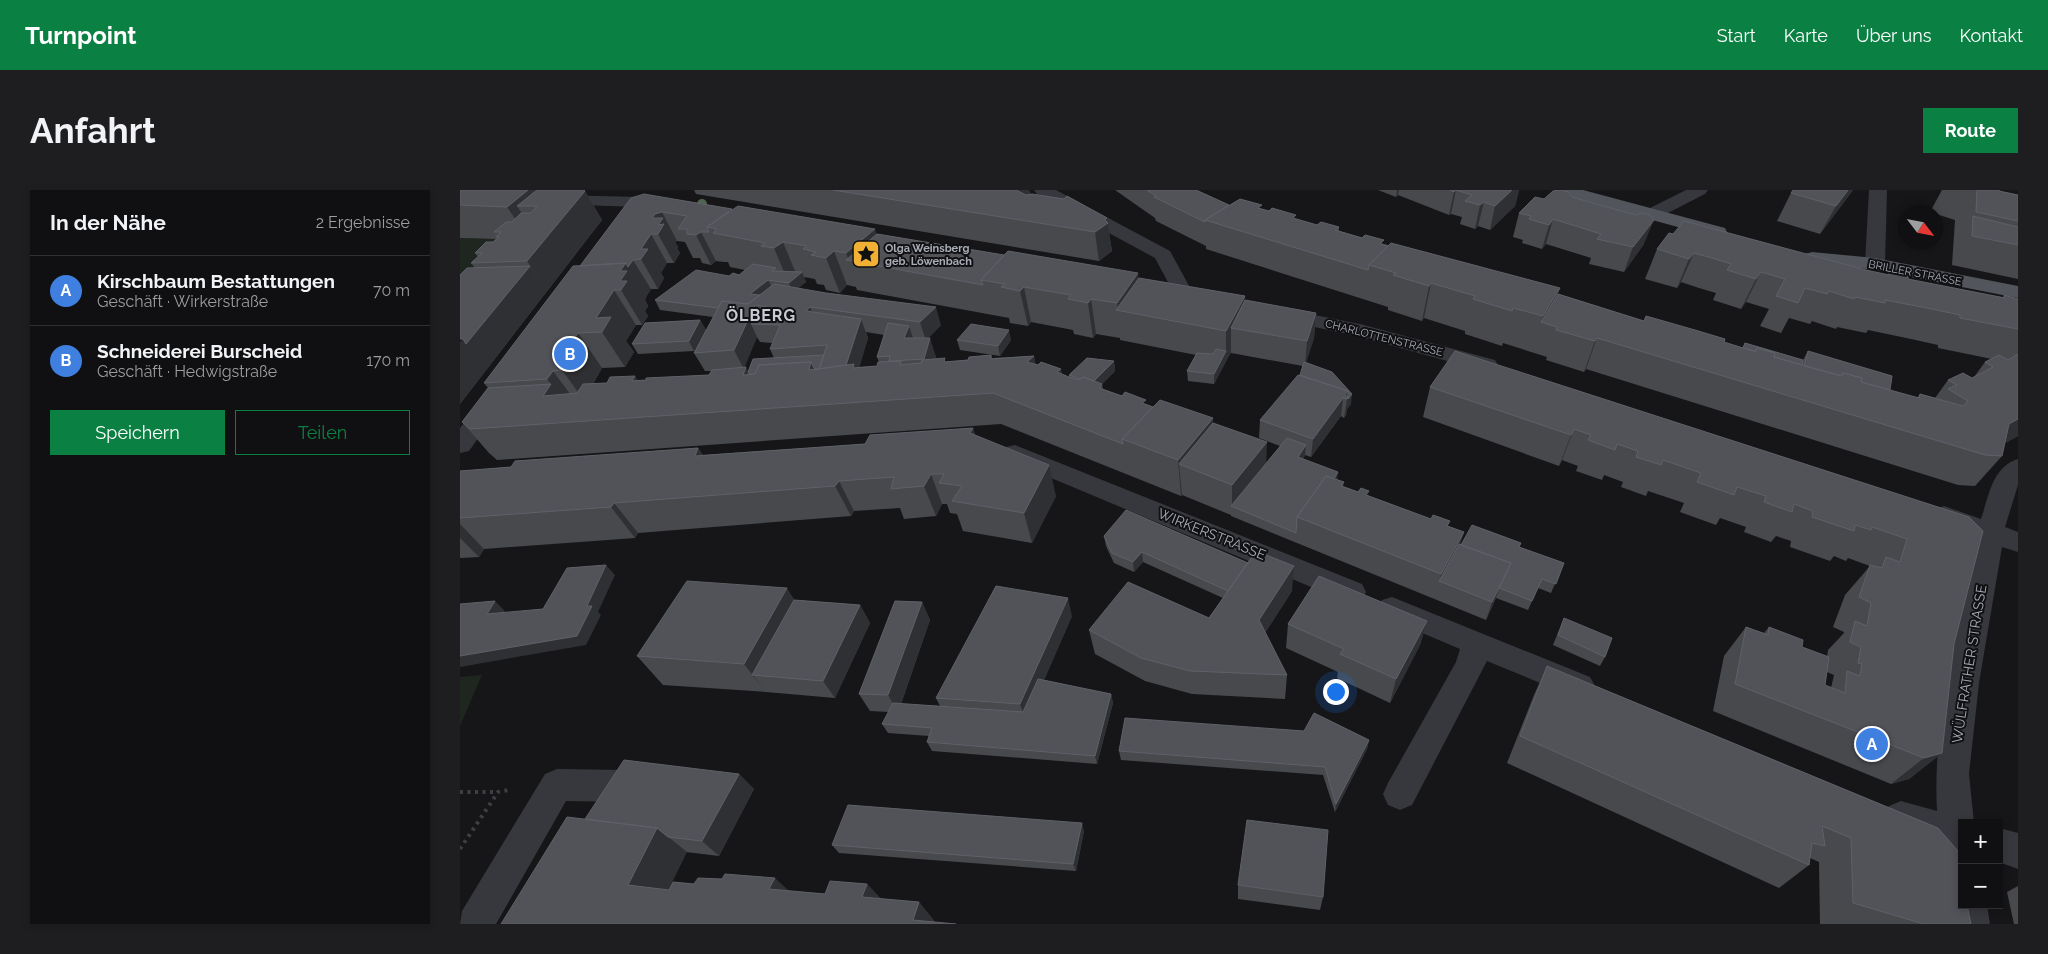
<!DOCTYPE html>
<html lang="de">
<meta charset="utf-8">
<style>
body{margin:0;font-family:Raleway,sans-serif;background:#1e1e20;color:#f1f3f6}
.controls{position:absolute;right:15px;bottom:15px;display:grid;overflow:hidden;border-radius:0px;box-shadow:0 2px 8px #0003}
.controls button{width:45px;height:45px;display:grid;place-items:center;padding:0;border:0;border-bottom:1px solid #303032;background:#101012;color:#f1f3f6;font:25px sans-serif}
.compass{position:absolute;left:1438px;top:15px;width:45px;height:45px;border-radius:50%;background:#101012;box-shadow:0 2px 8px #0003;rotate:122deg}
.you{position:absolute;left:875px;top:501px;width:18px;height:18px;margin:-12px;border:4px solid #fff;border-radius:50%;background:#1a73e8;box-shadow:0 0 0 8px #1a73e833}
.badge{display:grid;place-items:center;width:32px;height:32px;border-radius:50%;background:#0b8043;color:#fff;font-size:16px;font-weight:700}
.pin{position:absolute;translate:-50% -50%;border:2px solid #fff;box-shadow:0 1px 5px #0006}
.list{margin:0;padding:0;list-style:none}
h2{display:flex;justify-content:space-between;align-items:center;height:65px;margin:0;padding:0 20px;font-size:21px}
h2 small{font-size:16px;font-weight:400;color:#9c9d9f}
.list li{display:grid;grid-template-columns:32px 1fr auto;gap:15px;align-items:center;box-sizing:border-box;height:70px;padding:0 20px;border-top:1px solid #303032}
.list b{display:block;font-size:19px;white-space:nowrap}
.list p{margin:0;font-size:16px;white-space:nowrap;color:#9c9d9f}
.list em{font-size:16px;font-style:normal;color:#9c9d9f}
.actions{display:flex;gap:10px;padding:15px 20px}
.actions a{flex:1;padding:11px 0;border:1px solid #0b8043;border-radius:0px;text-align:center;font-size:18px;color:#0b8043}
.actions .main{background:#0b8043;color:#fff}
.map{position:relative;flex:none;width:1558px;height:734px;overflow:hidden;border-radius:0px}
header{display:flex;align-items:center;gap:30px;box-sizing:border-box;height:70px;padding:0 25px;background:#0b8043;color:#fff}
header strong{font-size:24px}
nav{display:flex;gap:28px;margin-inline-start:auto;font-size:18px}
.intro{display:flex;align-items:center;justify-content:space-between;box-sizing:border-box;height:120px;padding:0 30px}
h1{margin:0;font-size:35px}
.button{padding:12px 22px;border-radius:0px;background:#0b8043;color:#fff;font-size:18px;font-weight:700}
main{display:flex;gap:30px;padding:0 30px}
aside{flex:1;background:#101012;border-radius:0px;box-shadow:0 2px 8px #0003}
.map>svg:first-child{display:block}
</style>
<header>
<strong>Turnpoint</strong>
<nav><a>Start</a><a>Karte</a><a>Über uns</a><a>Kontakt</a></nav>
</header>
<div class="intro"><h1>Anfahrt</h1><a class="button">Route</a></div>
<main>
<aside>
<h2>In der Nähe<small>2 Ergebnisse</small></h2>
<ul class="list">
<li><span class="badge" style="background:#3f7fe0">A</span><div><b>Kirschbaum Bestattungen</b><p>Geschäft · Wirkerstraße</p></div><em>70 m</em></li>
<li><span class="badge" style="background:#3f7fe0">B</span><div><b>Schneiderei Burscheid</b><p>Geschäft · Hedwigstraße</p></div><em>170 m</em></li>
</ul>
<div class="actions"><a class="main">Speichern</a><a>Teilen</a></div>
</aside>
<div class="map">
<svg width="1558" height="734" viewBox="0 0 1558 734">
<rect width="100%" height="100%" fill="#161618"/>
<path fill="#1e261f" d="M0,48L69,50L0,103Z
M22,485L0,536V487Z"/>
<g fill="none" stroke-linecap="round" stroke-linejoin="round">
<path stroke="#3d3f44" stroke-width="4" stroke-dasharray="3 4.5" stroke-linecap="butt" d="M0,602H37
M0,659L38,602L49,600"/>
<path fill="#37383d" fill-rule="evenodd" d="M574,0H596L710,61L734,105L731,109L724,111L717,109L695,68L577,4Z
M1226,0H1248L1245,4L1198,28H1186L1183,24L1186,20Z
M1409,0H1427L1425,74L1422,78H1408L1405,74Z
M94,5L180,7L212,12L215,16L212,20L206,21L180,17L88,14L85,10L88,6Z
M819,118L900,134L1035,170L1038,175L1035,180L1027,182L897,146L812,128L809,124L812,120Z
M32,205L40,207L44,212L9,261L0,263V238L24,207Z
M555,255L902,394L906,402L902,410L892,413L882,410L546,269L543,263L546,257Z
M1558,269V295L1545,337L1558,342V362L1542,357L1519,493L1509,584L1514,633H1502V694L1489,689L1484,676L1481,656L1429,640L1424,628L1429,616L1441,611L1477,621C1472,530 1499,437 1516,348L1475,333L1471,326L1475,319L1484,316L1521,329C1529,306 1532,277 1558,269Z
M932,407L1130,487L1135,496L1130,505L1119,509L1027,471L952,615L940,620L928,615L923,604L928,593L996,472L1000,459L922,426L918,418L922,410Z
M97,579L164,580L176,585L181,596L176,607L164,612L106,611L36,734H0L2,721L85,584Z
M1539,638L1558,643V679L1539,672Z
M1502,699V715H1527L1530,734H1492L1489,715L1495,702Z"/>
<path fill="#53555c" fill-rule="evenodd" d="M1094,0H1123L1265,38L1267,42L1265,46L1258,48L1097,4Z
M1352,62L1415,68L1558,96V108L1415,80L1345,72L1342,68L1345,64Z"/>
</g>
<circle fill="#506452" cx="242" cy="14" r="5"/>
<path fill="#47494d" fill-rule="evenodd" d="M0,0L125,1L142,30L0,214L15,78L11,73L18,67L15,63L33,52L36,49L0,48Z
M234,0H569L570,4L647,32L652,61L639,71L236,4Z
M655,0H736L769,15L802,19L857,35L879,37V41L1098,104L1184,131L1282,158L1285,153L1343,170L1348,161L1430,200L1457,208L1460,204L1475,208L1488,190L1512,188L1514,187L1525,172L1532,169L1478,158V155L1451,149L1408,140L1406,143L1377,137L1376,139L1352,131L1350,134L1329,128L1321,143L1300,136L1309,119L1286,112L1281,119L1253,110L1256,103L1239,98L1221,92L1217,98L1185,89L1197,59L1213,44L1428,85L1429,82L1448,89L1543,108L1544,105L1558,109V246L1545,253L1542,266L1515,296L1498,295L1126,179L1124,182L1086,170L1087,167L1043,153L1042,156L1005,144V141L964,128L962,131L928,120V117L746,59V56L696,31L695,28Z
M918,0H1059L1055,16L1030,40L1018,36L1015,39L1000,34L1002,27L991,24L989,25L938,5L936,7Z
M1393,0L1360,44L1317,31L1331,3Z
M1482,0H1539V1L1558,5V89L1492,75L1495,30L1476,24V22H1470Z
M1112,7L1184,54L1164,82L1129,74L1131,68L1086,54L1082,59L1062,53L1063,50L1053,47L1059,23L1084,9Z
M171,8L417,44L785,106V110L856,123L854,148L846,172L872,182L891,214L887,219L886,225L884,228L881,226L851,267L845,265L843,269L877,290L884,292L883,296L1004,342L1000,354L1061,353L1059,357L1104,373L1091,403L1078,398L1068,420L1036,408L1026,430L771,326V325L722,305L721,306L541,234L37,270L29,263L2,232L28,198L24,193L120,76ZM217,51L225,52L233,68H240L242,73L251,75L256,71L264,72H268L270,77L285,80L279,85L269,86L195,110L200,120L253,127L234,163L245,181H252L249,185L133,194L142,178L165,177L174,162L166,151L176,135H182L188,126L185,121L188,116L185,110L186,108V107L191,99H198L204,88L201,83L207,73H214L220,63L217,58L218,57L215,52ZM344,87L355,89L357,94L364,95L366,100L380,103L387,95L396,97L397,100L549,128L550,133L568,136L571,132L613,140L614,144L633,148L636,144L660,148V150L736,165L727,181L728,191L754,194L771,162V163L843,176L840,185L800,230L799,248L820,256L806,273L753,233V228L693,217L643,199L642,194L655,181L654,171L609,185V187L575,174L574,166L532,168L531,165L508,170L486,172L475,169L476,167L468,148L481,135L338,98L346,92ZM406,142L424,145L417,167L419,172L417,176L399,177L408,148ZM297,147L300,152L313,153L310,159L314,168L288,182L284,177Z
M240,130L246,140L234,161L178,164L172,154Z
M497,150H551L540,166L500,160Z
M970,197L1509,327L1494,454L1482,563L1449,589L1431,594L1253,521L1264,466L1286,437L1304,443L1309,437L1342,457L1367,467L1368,460L1384,443V442L1373,437L1385,405L1410,376L1388,368L1386,371L1374,366L1370,371L1330,357L1331,351L1316,346L1311,352L1284,342L1286,337L1260,328L1256,335L1220,322L1224,313L1188,301L1186,306L1161,297L1163,292L1144,285L1142,290L1116,281L1118,276L1102,270L1099,276L963,227ZM1367,482L1374,485L1371,498L1365,495Z
M513,238L515,245L596,306L572,353L503,341L497,324L490,323L487,314H482L476,326L444,329L440,318L394,321L391,326L178,343L175,348L24,359L19,367L0,368V281L51,277L238,258L243,265L405,254Z
M644,346L832,401L805,443L827,485L825,509L732,504L685,491L635,464L629,440L749,428L763,408L683,372L674,382L654,373L646,356Z
M334,410L400,415L410,433L375,508L306,502L203,495L177,466Z
M462,412L470,430L441,514L480,516L476,508L612,426L584,490L651,504L653,513L637,574L472,561L467,552L469,546L428,543L422,534L429,522L410,521L399,504Z
M1104,428L1145,467L1140,476L1093,455Z
M967,431L960,455L930,513L877,488L878,482L826,458L828,434Z
M1087,476L1478,638L1511,734H1360L1359,672L1350,668L1349,675L1319,698L1047,573L1074,505Z
M909,550L907,559L875,622L863,585L661,570L659,561Z
M279,584L294,599L259,666L226,662L208,700L234,694L365,704L407,694L421,709L459,712L475,732L41,734L125,629Z
M624,641L616,681L379,663L372,655Z
M778,695L863,707L860,720L778,709Z
M1558,696V734H1554L1547,702Z"/>
<path fill="#2f3033" d="M68,0H83L77,16H57L76,44L70,50L47,17Z
M544,0H569L571,12Z
M937,0H939L938,5L936,7Z
M996,0L991,24L989,25L994,2Z
M1052,0H1059L1055,16L1030,40L1035,16Z
M1388,0H1393L1360,44L1376,16Z
M125,1L142,30L87,101L67,71Z
M1024,12L1018,36L1015,39L1020,15Z
M202,22L217,51L215,52L218,57L217,58L220,63L214,73L198,44L192,28L195,24Z
M647,28L652,61L639,71L635,42Z
M1093,29L1086,54L1082,59L1089,35Z
M1194,30L1184,54L1164,82L1173,57Z
M415,39L427,73L389,71L386,63Z
M241,42L256,71L251,75L236,45Z
M191,44L207,73L201,83L204,88L198,99L181,69V59Z
M323,52L337,86L342,82L346,92L333,103L314,58Z
M374,61L387,95L380,103L366,68Z
M1234,63L1221,92L1217,98L1229,69Z
M173,70L191,99L186,107V108L185,110L188,116L185,121L188,126L182,135L161,100L160,81L166,73Z
M70,76L87,101L0,214V152Z
M1301,82L1286,112L1281,119L1296,89Z
M678,83L682,118L658,121L657,113Z
M308,90L313,99L295,114L290,104Z
M971,93L964,128L962,131L969,96Z
M564,97L571,132L568,136L560,101Z
M1100,98L1089,133L1081,132L1083,126Z
M154,100L176,135L166,151L174,162L165,177L142,142L136,128Z
M785,106V135L771,138V162L754,194V184L766,161V141Z
M631,109L636,144L633,148L628,113Z
M295,115L304,134H291L297,147L284,179L274,160Z
M350,117L358,136L346,121Z
M476,117L481,135L466,151L460,132Z
M856,123L854,148L845,176L847,151Z
M401,129L408,148L398,183L386,177Z
M240,130L246,140L234,161L229,151Z
M449,136L455,154L444,148Z
M549,140L551,150L540,166L538,156Z
M118,143L142,178L132,195L128,216L102,180V166Z
M470,148L476,167L470,187L464,169Z
M1137,148L1126,179L1124,182L1135,151Z
M574,166L580,196L567,172Z
M654,171L655,181L633,203L632,193Z
M351,172L358,187L349,180Z
M286,177L296,198L283,185Z
M601,179L607,209L597,182Z
M93,181L119,216L114,224L87,189Z
M175,186L195,216L172,191Z
M91,194L114,224L83,206Z
M888,201L892,204L891,214L887,219L886,225L884,228L887,209L885,205Z
M883,208L881,226L851,267L853,249Z
M753,228L754,264L719,274L722,305L721,306L718,270Z
M1558,229V246L1522,265L1549,234Z
M513,238L522,269L510,243Z
M1114,239L1102,270L1099,276L1111,245Z
M807,252L806,283L772,317V295Z
M846,255L845,265L837,277L838,267Z
M238,258L258,288L235,266Z
M589,275L596,306L572,353L564,323Z
M878,282L877,292L845,330Z
M471,284L482,314L476,326L464,296Z
M379,291L394,321L391,326L375,296Z
M154,313L178,343L175,348L151,317Z
M0,334L24,359L19,367L0,348Z
M1004,342L998,363L979,391L981,384Z
M682,362L683,372L674,382L673,372Z
M1051,373L1044,392L1039,398L1036,408L1026,430L1032,412Z
M146,375L155,385L138,422L141,425L126,455L0,477V466L127,416Z
M834,376L832,401L798,454L799,430Z
M327,398L346,428L292,485L306,502L284,474Z
M608,408L612,426L566,531L560,514Z
M35,411L45,421L37,434L27,424Z
M462,412L470,430L438,522L428,505Z
M400,415L410,433L375,508L363,491Z
M967,431L960,455L930,513L936,489Z
M651,504L653,513L637,574L635,566Z
M909,550L907,559L875,622L876,614Z
M1482,563L1449,589L1431,594L1464,568Z
M279,584L294,599L259,666L242,651Z
M622,633L624,641L616,681L613,674Z
M197,638L227,662L200,717L168,695Z
M315,688L339,710L309,699Z
M407,694L427,716L402,707Z
M459,712L476,733L453,730Z"/>
<path fill="#525359" stroke="#5f6168" d="M0,0H68L47,17L0,15Z
M77,0H124L125,1L67,71L11,73L22,63H15L26,52H33L39,47H36L41,42H34L46,32H52L61,23H71L77,16H57Z
M373,0H556L566,5L572,4L604,9L607,6L647,28L645,30L648,33L635,42Z
M687,0H736L769,15L745,30V32L694,7L696,6Z
M990,0H1052L1035,16L1024,12L1020,15L1005,11L1012,5L996,0L994,2Z
M1101,0L1108,2L1112,7L1143,16L1176,25L1182,23L1190,25L1194,30L1173,57L1137,49L1141,44L1093,29L1089,35L1069,29L1071,26L1059,23L1075,7L1084,9L1093,1Z
M1333,0H1388L1376,16L1331,3Z
M1517,0H1539V1L1558,5V31L1516,22Z
M184,4L272,19L247,37L249,42H241L236,45L227,44V39H218L227,26L202,22L195,24L192,28H203L198,35L204,34L198,44H191L181,59H188L181,69L173,70L168,77L166,73L120,76L171,8Z
M780,9L802,15L798,18L809,21L812,18L836,25L833,28L857,35L861,32L879,37L875,40L902,48L905,45L924,50L920,54L928,56L909,75L908,80L745,30Z
M278,16L415,39L386,63L374,61L366,68L351,65L356,62L343,59L347,56L323,52L314,58L301,56L305,53L253,43L257,39L247,37Z
M1513,26L1558,37V55L1512,46Z
M1224,31L1406,80L1429,85V82L1448,86V89L1545,108L1544,105L1558,109V139L1500,128V125L1472,119L1425,110V113L1395,107L1394,109L1369,101L1367,104L1345,98L1338,113L1316,106L1325,89L1301,82L1296,89L1267,80L1271,74L1252,68L1234,63L1229,69L1197,59L1209,43L1213,44Z
M417,44L544,65L521,90L523,95L386,70Z
M931,53L1100,98L1083,126L1053,118L1052,121L1013,109L1015,106L971,93L969,96L933,85L936,83L909,75Z
M548,61L678,83L657,113L631,109L628,113L608,109L611,105L564,97L560,101L541,97L545,94L521,90Z
M166,73L160,81H167L160,91H167L161,100H154L136,128L151,127L142,142L118,143L102,166H112L102,180L93,181L87,189L24,193L113,76Z
M293,74L316,78L312,81L342,82L329,93L308,90L290,104L300,105L288,114L262,111L258,118L195,110L236,80L269,86L273,83L279,85Z
M70,76L6,154L3,149H0V85L7,78Z
M679,88L785,106L766,141L656,120Z
M314,94L366,103L476,117L460,132L350,117L346,121L401,129L386,175L359,179L367,155L310,159L320,135L291,134L307,117L295,115L274,160L234,163L262,111L288,114Z
M1098,104L1184,131L1186,126L1235,140L1265,149L1264,152L1296,162L1297,158L1315,163L1314,167L1382,186L1383,183L1402,188L1401,192L1459,208L1460,204L1503,216L1508,211L1488,199L1497,195L1488,190L1503,183L1512,188L1533,177L1525,172L1539,165L1548,170L1558,164V229L1549,234L1542,266L1525,265L1137,148L1135,151L1096,140L1097,137L1081,132Z
M785,110L856,123L847,151L771,138Z
M240,130L229,151L172,154L185,133Z
M428,133L449,136L444,148H470L464,169L429,171L430,166L417,167Z
M511,134L549,140L538,156L497,150Z
M1285,153L1343,170L1342,175L1314,167L1315,163L1297,158L1295,161L1283,158Z
M756,159L766,161L754,184L727,181L737,163L753,164Z
M995,161L1509,327L1523,341L1494,454L1482,563L1464,568L1275,494L1286,437L1308,445L1309,437L1343,450L1342,457L1369,467L1365,495L1385,503L1387,481L1400,486L1402,474L1398,473L1401,457L1390,452L1395,431L1407,436L1411,413L1399,407L1410,375L1422,378L1426,367L1440,372L1447,349L1412,337L1411,340L1395,335L1394,341L1352,327L1353,321L1334,314L1332,322L1304,312L1306,306L1277,297L1274,305L1237,292L1241,283L1203,270L1201,275L1176,267L1178,261L1157,254L1155,260L1128,250L1131,245L1114,239L1111,245L970,197Z
M1348,161L1432,186L1430,200L1401,192L1402,188L1383,183L1381,186L1344,176Z
M364,165L359,179L355,180L351,172L299,175L295,184H289L288,182L293,169Z
M531,165V169L574,166L567,172L578,175L581,172L601,179L597,182L609,187L619,190L623,187L642,194L639,198L662,206L665,202L686,210L682,213L693,217L662,249L663,254L533,203L10,239L2,232L28,198L91,194L83,206L117,203L123,194L147,193L150,187L175,186L172,191L186,190V188L249,185L252,180L286,177L283,185L295,184L299,175L351,172L349,180L394,174L393,178L417,176L418,172L441,171L440,175L461,173L462,170L485,168L484,172L508,170L509,167Z
M627,168L654,171L634,191L623,187L620,189L609,185Z
M844,172L872,182L892,204L888,209V201L840,185Z
M838,185L888,201L885,205L888,207L887,209L883,208L853,249L800,230Z
M700,210L753,228L718,270L662,249Z
M753,233L807,252L772,295L719,274Z
M513,238L510,243L589,275L564,323L492,311L502,296L479,293L484,284H471L464,296L431,299L434,287L379,291L375,296L154,313L151,317L0,328V281L51,277L55,271L238,258L235,266L405,254L410,245Z
M827,248L846,255L838,267L878,282L874,289L866,286L837,327L836,343L771,316Z
M866,286L884,292L881,296L898,302L901,298L909,301L906,305L971,329L973,325L990,331L987,336L1004,342L981,384L837,327Z
M666,320L788,373L768,401L682,362L673,372L652,363L644,346Z
M1012,335L1061,353L1059,357L1104,373L1096,394L1082,389L1072,411L1039,398L1047,382L1051,373L1001,355Z
M999,354L1051,373L1032,412L979,391Z
M796,361L834,376L799,430L827,485L730,481L681,468L629,440L668,392L749,428Z
M146,375L127,416H132L117,446L0,466V414L35,411L27,424L83,419L107,378Z
M859,386L967,431L936,489L880,464L884,459L828,434Z
M227,391L327,398L284,474L177,466Z
M536,396L608,408L560,514L476,508Z
M334,410L400,415L363,491L292,485Z
M435,411L462,412L428,505L399,504Z
M1104,428L1152,448L1145,467L1098,445Z
M1087,476L1478,638L1498,661L1502,682V715H1507L1511,734H1464L1393,713L1391,648L1362,636L1365,656L1352,653L1349,675L1060,546Z
M578,489L651,504L635,566L467,552L472,538L422,534L433,513L563,522Z
M854,523L909,550L876,614L865,577L659,561L665,528L844,541Z
M164,570L279,584L242,651L208,647L197,638L125,629Z
M388,615L622,633L613,674L372,655Z
M107,627L197,638L168,695L209,700L213,692L234,694L238,688L262,689L265,684L315,688L309,699L365,704L370,691L407,694L402,707L459,712L453,730L496,734H41Z
M787,630L868,640L863,707L778,695Z"/>
<defs>
<g id="sight-square" transform="scale(1.4375)"><rect x="-9" y="-9" width="18" height="18" rx="4" fill="#f2b134" stroke="#111113"/><path d="M0-6L1.8-2.2L6-1.7L2.9 1.2L3.7 5.4L0 3.3L-3.7 5.4L-2.9 1.2L-6-1.7L-1.8-2.2Z" fill="#111"/></g>
</defs>
<g fill-rule="evenodd">
<use href="#sight-square" x="406" y="64"/>
</g>
<g text-anchor="middle" dominant-baseline="central" stroke-width="4" stroke-linejoin="round" paint-order="stroke">
<g font-size="11" font-weight="bold" fill="#a8adb8" stroke="#111113" text-anchor="start">
<text x="425" y="58">Olga Weinsberg<tspan x="425" dy="13">geb. Löwenbach</tspan></text>
</g>
<g font-size="11" fill="#a8adb8" stroke="#111113">
<text transform="translate(1455 83) rotate(11)">BRILLER STRASSE</text>
<text transform="translate(924 148) rotate(14)">CHARLOTTENSTRASSE</text>
</g>
<g font-size="14" fill="#a8adb8" stroke="#111113">
<text transform="translate(752 344) rotate(22)">WIRKERSTRASSE</text>
<text transform="translate(1509 474) rotate(-81)">WÜLFRATHER STRASSE</text>
</g>
<g font-size="16" font-weight="bold" letter-spacing="1" fill="#c9ccd4" stroke="#111113">
<text x="301" y="125">ÖLBERG</text>
</g>
</g>
</svg>
<div class="controls">
<button>+</button>
<button>−</button>
</div>
<svg class="compass" viewBox="-18 -18 36 36"><path d="M0-13l5 13h-10z" fill="#e53935"/><path d="M0 13l5-13h-10z" fill="#9c9d9f"/></svg>
<div class="you"></div>
<div class="pin badge" style="left:1412px;top:554px;background:#3f7fe0">A</div>
<div class="pin badge" style="left:110px;top:164px;background:#3f7fe0">B</div>
</div>
</main>
